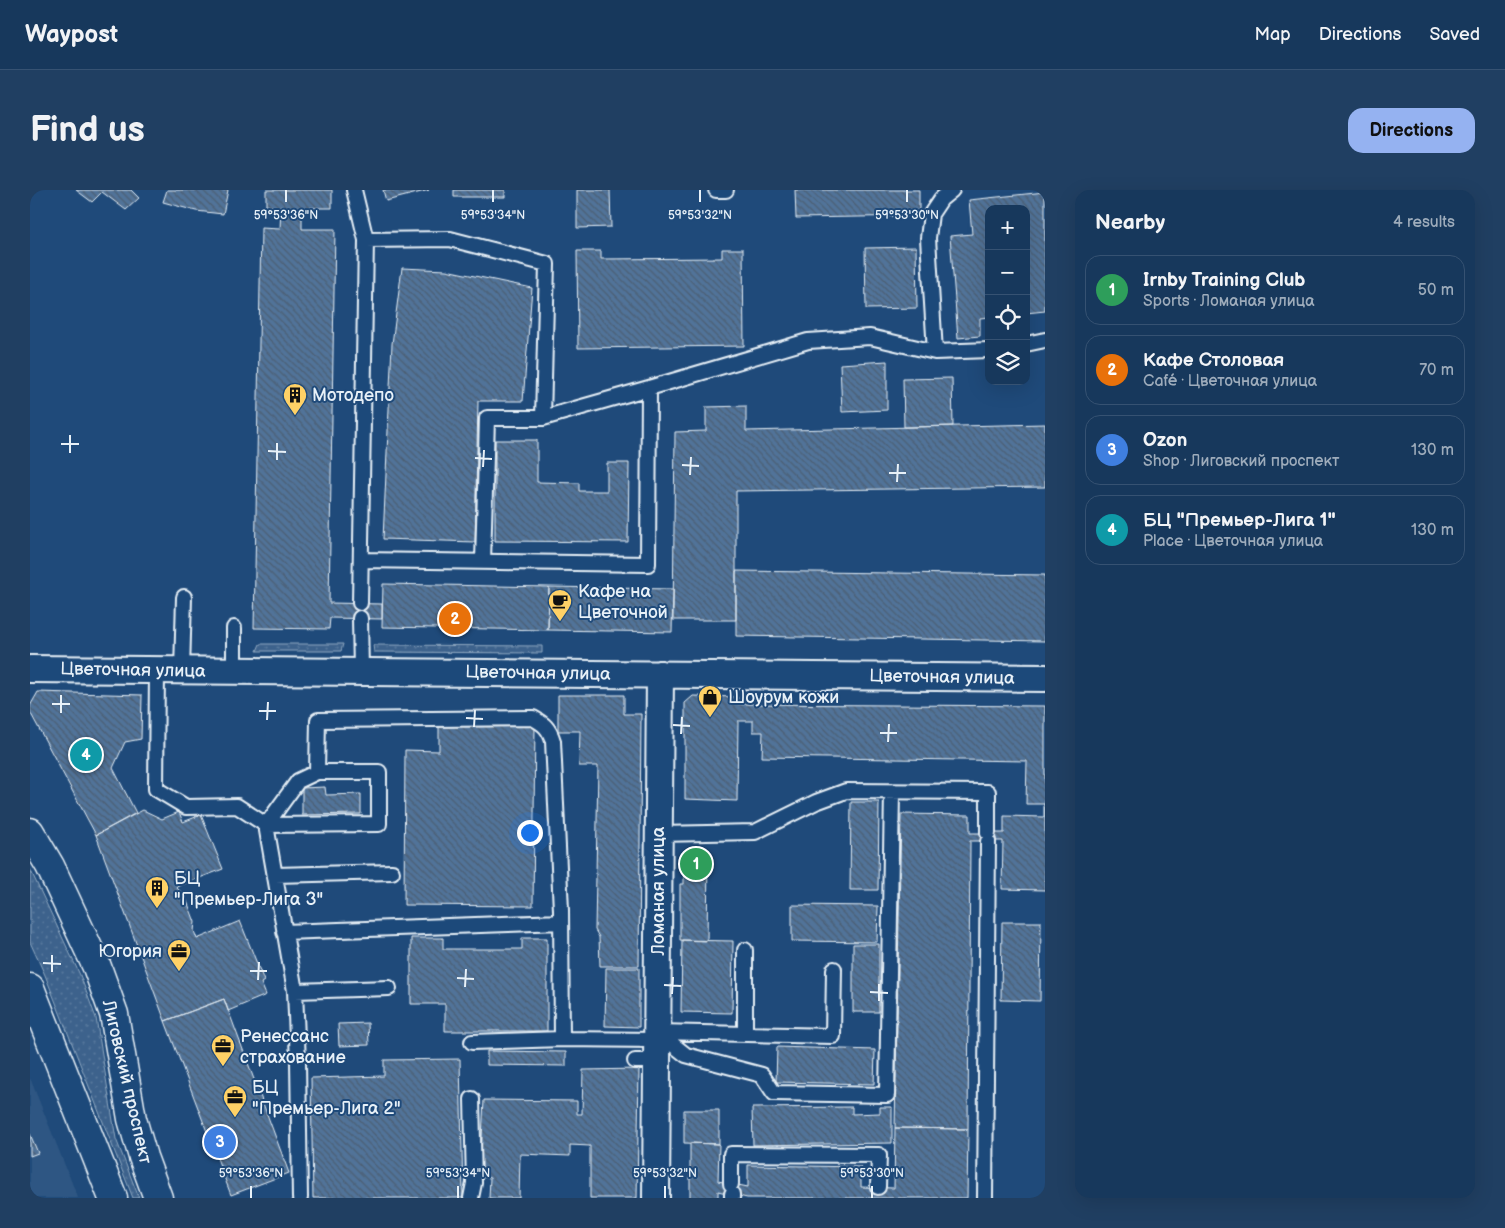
<!DOCTYPE html>
<meta charset="utf-8">
<style>
body{margin:0;font-family:"Balsamiq Sans",sans-serif;background:#203f62;color:#f1f3f6}
.controls{position:absolute;right:15px;top:15px;display:grid;overflow:hidden;border-radius:10px;box-shadow:0 5px 20px #0002}
.controls button{width:45px;height:45px;display:grid;place-items:center;padding:0;border:0;border-bottom:1px solid #365272;background:#17385c;color:#f1f3f6;font:25px sans-serif}
.you{position:absolute;left:499px;top:642px;width:18px;height:18px;margin:-12px;border:4px solid #fff;border-radius:50%;background:#1a73e8;box-shadow:0 0 0 8px #1a73e833}
.badge{display:grid;place-items:center;width:32px;height:32px;border-radius:50%;background:#95b2f1;color:#fff;font-size:16px;font-weight:700}
.pin{position:absolute;translate:-50% -50%;border:2px solid #fff;box-shadow:0 1px 5px #0006}
.list{margin:0;padding:0;list-style:none}
h2{display:flex;justify-content:space-between;align-items:center;height:65px;margin:0;padding:0 20px;font-size:21px}
h2 small{font-size:16px;font-weight:400;color:#9eacbb}
.list li{display:grid;grid-template-columns:32px 1fr auto;gap:15px;align-items:center;box-sizing:border-box;height:70px;margin:0 10px 10px;padding:0 10px;border:1px solid #365272;border-radius:15px}
.list b{display:block;font-size:19px;white-space:nowrap}
.list p{margin:0;font-size:16px;white-space:nowrap;color:#9eacbb}
.list em{font-size:16px;font-style:normal;color:#9eacbb}
.icon{flex:none;width:28px;height:28px;fill:none;stroke:currentColor;stroke-width:2;stroke-linecap:round;stroke-linejoin:round}
.map{position:relative;flex:none;width:1015px;height:1008px;overflow:hidden;border-radius:15px}
header{display:flex;align-items:center;gap:30px;box-sizing:border-box;height:70px;padding:0 25px;background:#17385c;border-bottom:1px solid #365272}
header strong{font-size:24px}
nav{display:flex;gap:28px;margin-inline-start:auto;font-size:18px}
.intro{display:flex;align-items:center;justify-content:space-between;box-sizing:border-box;height:120px;padding:0 30px}
h1{margin:0;font-size:35px}
.button{padding:12px 22px;border-radius:15px;background:#95b2f1;color:#111;font-size:18px;font-weight:700}
main{display:flex;gap:30px;padding:0 30px}
aside{flex:1;background:#17385c;border-radius:15px;box-shadow:0 5px 20px #0002}
.map>svg:first-child{display:block}
</style>
<header>
<strong>Waypost</strong>
<nav><a>Map</a><a>Directions</a><a>Saved</a></nav>
</header>
<div class="intro"><h1>Find us</h1><a class="button">Directions</a></div>
<main>
<div class="map">
<svg width="1015" height="1008" viewBox="0 0 1015 1008">
<defs>
<pattern id="grass-dots" width="8" height="8" patternUnits="userSpaceOnUse" patternTransform="scale(1.25)"><rect width="8" height="8" fill="#3c628c"/><path d="M2 2h.1M6 6h.1" fill="none" stroke="#58799d" stroke-width="1.8" stroke-linecap="round"/></pattern>
<pattern id="building-back-hatch" width="6" height="6" patternUnits="userSpaceOnUse" patternTransform="scale(1.25)"><rect width="6" height="6" fill="#517399"/><path d="M-1 5l2 2M0 0l6 6M5-1l2 2" fill="none" stroke="#4c5e72"/></pattern>
</defs>
<rect width="100%" height="100%" fill="#1f4a7a"/>
<filter id="ink" filterUnits="userSpaceOnUse"><feTurbulence type="fractalNoise" baseFrequency=".02" numOctaves="2"/><feDisplacementMap in="SourceGraphic" scale="10" xChannelSelector="R" yChannelSelector="G"/><feConvolveMatrix kernelMatrix="1 2 1 2 8 2 1 2 1" color-interpolation-filters="sRGB"/></filter>
<g filter="url(#ink)">
<path fill="#2e5683" d="M0,888L48,1008H0Z"/>
<path fill="url(#grass-dots)" stroke="#92aac2" d="M230,454H313L311,461H227Z
M343,455L512,456V463L344,462Z
M0,679L50,785L66,828L86,949L109,1008H103L15,785L0,752Z"/>
<path fill="url(#building-back-hatch)" stroke="#e8f1f8" d="M46,0H101L109,8L96,20L72,2L62,12Z
M137,0H198L193,24L166,21L133,12Z
M236,0H302V18H272V39H305L299,413L352,414V429L300,428L299,439L224,438L231,38L250,39L251,17L236,16Z
M353,0H399L356,11Z
M424,0H475V7H424Z
M547,0H580L581,37L547,38Z
M765,0H889V26L766,28Z
M1015,2V121L996,123V19H959V127L950,128V146L928,148L920,46L942,44L939,10Z
M886,57L887,118L836,119L835,58Z
M692,59H713L714,156L548,158L547,61H571V69L692,68Z
M372,78L416,80L502,98L493,211H448L445,352L353,349L362,154Z
M857,171V220L812,222L810,174Z
M922,188L923,236L874,237L873,189Z
M716,216V241L1015,234V297L706,301V430H643L645,242L676,241V217Z
M465,250H507V292L549,293V301H577V273H599L598,352L465,351Z
M706,381L1015,385V451L706,446Z
M353,394L519,397L518,440L352,437Z
M519,397L643,399L642,442L518,440Z
M8,502L112,505L111,549L95,552L83,578L106,623L66,645L0,522V516Z
M528,505H594V524H611L609,776H570L569,747L565,740L568,576H549L550,541H528Z
M663,506L708,507V514L1015,516V700L972,699L973,651H940L938,939L865,938L871,624L940,625V643H974V626L1014,627V614H996L997,571L732,567L733,542H723V531H708L707,611L655,609V513Z
M409,533L505,535L503,716L374,715L375,560L409,561Z
M295,597L296,605L331,604V624L272,625V598Z
M821,612H849L848,700H820Z
M113,620L132,629L149,622L153,632L171,625L193,679L146,697L155,706L165,732L164,741L167,749L210,731L234,791L231,793L236,805L198,821L194,809L135,831L66,645Z
M661,657L664,659H672V668H678L677,751L650,750V694H654V668H652Z
M762,715L848,716L847,752L762,751Z
M972,732H1011L1010,811L971,810Z
M381,748H413V759H492V748H517V841H415V814H381Z
M652,750L703,751L702,823L651,822Z
M823,754H849V822H823Z
M576,778H609V837L575,836Z
M194,809L259,983L201,1005L135,831Z
M338,833L339,855L309,856L308,834Z
M747,857L845,860L844,894L746,892Z
M457,861L536,862V876L457,875Z
M430,869L433,1008H283L281,888L354,886V870Z
M609,879L607,1008H560V956L540,955V966L490,964L489,1008H459L460,988L450,987L454,910L547,911V924H552L553,880Z
M822,917V924L850,923V917H862V953L723,955L722,918Z
M654,920H689V954L654,953Z
M865,938L938,939L937,1008H717L688,1001V1008H660V953L689,954L688,991L718,997V975L831,977V997L864,998Z
M0,944L8,963L0,966Z"/>
<g fill="none" stroke-linecap="round" stroke-linejoin="round">
<g stroke="#e8f1f8" stroke-width="18">
<path id="service" d="M324,0L336,50L330,413
M686,0H696
M336,50L420,49L517,74L513,228
M996,154L1015,150
M905,162L898,48L901,24L911,9L922,0
M331,370L618,374L619,198L778,151L840,147L905,162L959,160
M453,372L457,228H513L619,198
M330,428L331,481
M127,481L126,599L156,617L207,616L236,635L265,801L268,872L270,1008
M152,481L154,407
M204,481V438
M236,635L268,591L287,582L288,530L503,528C514,534 519,538 523,551L531,720L532,849
M236,635L349,634V582H287
M629,644L725,642L786,612L816,601L958,602V643
M245,685L362,682
M254,742L531,732
M715,760V844
M265,801L359,798
M627,842L656,865L732,885L744,903L857,905L862,602
M627,842L803,846L804,779
M442,852L532,849L627,850
M605,871H627
M701,994V964L849,965L848,997
M702,1004V1008
M441,1008L444,993L442,909
M955,1008L958,651"/>
</g>
<g stroke="#e8f1f8" stroke-width="30">
<path id="minor" d="M0,479L1015,488
M626,1008L630,484"/>
</g>
<g stroke="#e8f1f8" stroke-width="31">
<path id="primary" d="M0,642L20,676L67,777L84,824L102,929L113,967L128,1008
M0,798L83,1008"/>
</g>
<use href="#service" stroke="#1f4a7a" stroke-width="14"/>
<use href="#minor" stroke="#1f4a7a" stroke-width="26"/>
<use href="#primary" stroke="#1f4a7a" stroke-width="28"/>
</g>
</g>
<path fill="none" stroke="#e8f1f8" stroke-width="2" d="M256,12V0M463,12V0M670,12V0M877,12V0M31,254H49M238,261L256,262M40,263V245M445,268L462,269M247,270V253M652,275L669,276M453,277L454,260M859,283H876M660,285L661,267M867,292L868,274M22,514H40M229,521H246M31,523V505M436,528L453,529M237,530L238,512M643,535L660,536M444,537L445,520M850,543H867M651,544L652,527M858,552L859,534M13,773L31,774M220,781H237M22,782V765M427,788L444,789M228,790L229,772M634,795L651,796M435,797L436,779M840,802L858,803M642,804L643,787M849,811V794M221,1008V996M428,1008V996M635,1008V996M842,1008V996"/>
<defs>
<g id="building-pin" transform="scale(1.25)"><path d="M0 17L-7.5 6A9.5 9.5 0 1 1 7.5 6Z" fill="#ffd166" stroke="#1f4a7a"/><path d="M-4-6H4V6H1V3H-1V6H-4ZM-2.5-4.3h1.7v1.8h-1.7ZM.8-4.3h1.7v1.8H.8ZM-2.5-1h1.7V.8h-1.7ZM.8-1h1.7V.8H.8Z" fill="#111"/></g>
<g id="cafe-pin" transform="scale(1.25)"><path d="M0 17L-7.5 6A9.5 9.5 0 1 1 7.5 6Z" fill="#ffd166" stroke="#1f4a7a"/><path d="M-5.5-4.5H6V0H3Q3 3.5 0 3.5H-2.5Q-5.5 3.5-5.5 0ZM3-3.2v2h1.7v-2ZM-6 4.5H4V6H-6Z" fill="#111"/></g>
<g id="shop-pin" transform="scale(1.25)"><path d="M0 17L-7.5 6A9.5 9.5 0 1 1 7.5 6Z" fill="#ffd166" stroke="#1f4a7a"/><path d="M-5-2.5h2.3a2.7 3.5 0 0 1 5.4 0H5L5.5 6h-11ZM-1.5-2.5h3a1.5 2.3 0 0 0-3 0Z" fill="#111"/></g>
<g id="office-pin" transform="scale(1.25)"><path d="M0 17L-7.5 6A9.5 9.5 0 1 1 7.5 6Z" fill="#ffd166" stroke="#1f4a7a"/><path d="M-6-3h4V-5.5h4V-3h4V5H-6ZM-1-4.5V-3h2v-1.5ZM-6 0V1H6V0Z" fill="#111"/></g>
</defs>
<g fill-rule="evenodd">
<use href="#building-pin" x="265" y="205"/>
<use href="#cafe-pin" x="530" y="411"/>
<use href="#shop-pin" x="680" y="507"/>
<use href="#building-pin" x="127" y="698"/>
<use href="#office-pin" x="149" y="761"/>
<use href="#office-pin" x="193" y="856"/>
<use href="#office-pin" x="205" y="907"/>
</g>
<g text-anchor="middle" dominant-baseline="central" stroke-width="4" stroke-linejoin="round" paint-order="stroke">
<g font-size="18" fill="#e8f1f8" stroke="#1f4a7a" text-anchor="start">
<text x="282" y="205">Мотодепо</text>
<text x="548" y="401">Кафе на<tspan x="548" dy="21">Цветочной</tspan></text>
<text x="698" y="507">Шоурум кожи</text>
<text x="144" y="688">БЦ<tspan x="144" dy="21">"Премьер-Лига 3"</tspan></text>
<text x="132" y="761" text-anchor="end">Югория</text>
<text x="210" y="846">Ренессанс<tspan x="210" dy="21">страхование</tspan></text>
<text x="222" y="897">БЦ<tspan x="222" dy="21">"Премьер-Лига 2"</tspan></text>
</g>
<g font-size="18" fill="#e8f1f8" stroke="#1f4a7a">
<text transform="translate(103 480) rotate(1)">Цветочная улица</text>
<text transform="translate(508 483) rotate(1)">Цветочная улица</text>
<text transform="translate(912 487) rotate(1)">Цветочная улица</text>
<text transform="translate(628 701) rotate(-90)">Ломаная улица</text>
<text transform="translate(97 892) rotate(77)">Лиговский проспект</text>
</g>
</g>
<g font-size="12" text-anchor="middle" fill="#e8f1f8" stroke="#1f4a7a" stroke-width="4" stroke-linejoin="round" paint-order="stroke">
<text x="256" y="29">59°53'36"N</text>
<text x="463" y="29">59°53'34"N</text>
<text x="670" y="29">59°53'32"N</text>
<text x="877" y="29">59°53'30"N</text>
<text x="221" y="987">59°53'36"N</text>
<text x="428" y="987">59°53'34"N</text>
<text x="635" y="987">59°53'32"N</text>
<text x="842" y="987">59°53'30"N</text>
</g>
</svg>
<div class="controls">
<button>+</button>
<button>−</button>
<button><svg class="icon" aria-label="locate" viewBox="0 0 24 24"><circle cx="12" cy="12" r="6"/><path d="M12 2v4M12 18v4M2 12h4M18 12h4"/></svg></button>
<button><svg class="icon" aria-label="layers" viewBox="0 0 24 24"><path d="M12 4l9 5-9 5-9-5zM3 14l9 5 9-5"/></svg></button>
</div>
<div class="you"></div>
<div class="pin badge" style="left:666px;top:674px;background:#2e9e5b">1</div>
<div class="pin badge" style="left:425px;top:429px;background:#e8710a">2</div>
<div class="pin badge" style="left:190px;top:952px;background:#3f7fe0">3</div>
<div class="pin badge" style="left:56px;top:565px;background:#0f9aa8">4</div>
</div>
<aside>
<h2>Nearby<small>4 results</small></h2>
<ul class="list">
<li><span class="badge" style="background:#2e9e5b">1</span><div><b>Irnby Training Club</b><p>Sports · Ломаная улица</p></div><em>50 m</em></li>
<li><span class="badge" style="background:#e8710a">2</span><div><b>Кафе Столовая</b><p>Café · Цветочная улица</p></div><em>70 m</em></li>
<li><span class="badge" style="background:#3f7fe0">3</span><div><b>Ozon</b><p>Shop · Лиговский проспект</p></div><em>130 m</em></li>
<li><span class="badge" style="background:#0f9aa8">4</span><div><b>БЦ &quot;Премьер-Лига 1&quot;</b><p>Place · Цветочная улица</p></div><em>130 m</em></li>
</ul>
</aside>
</main>
